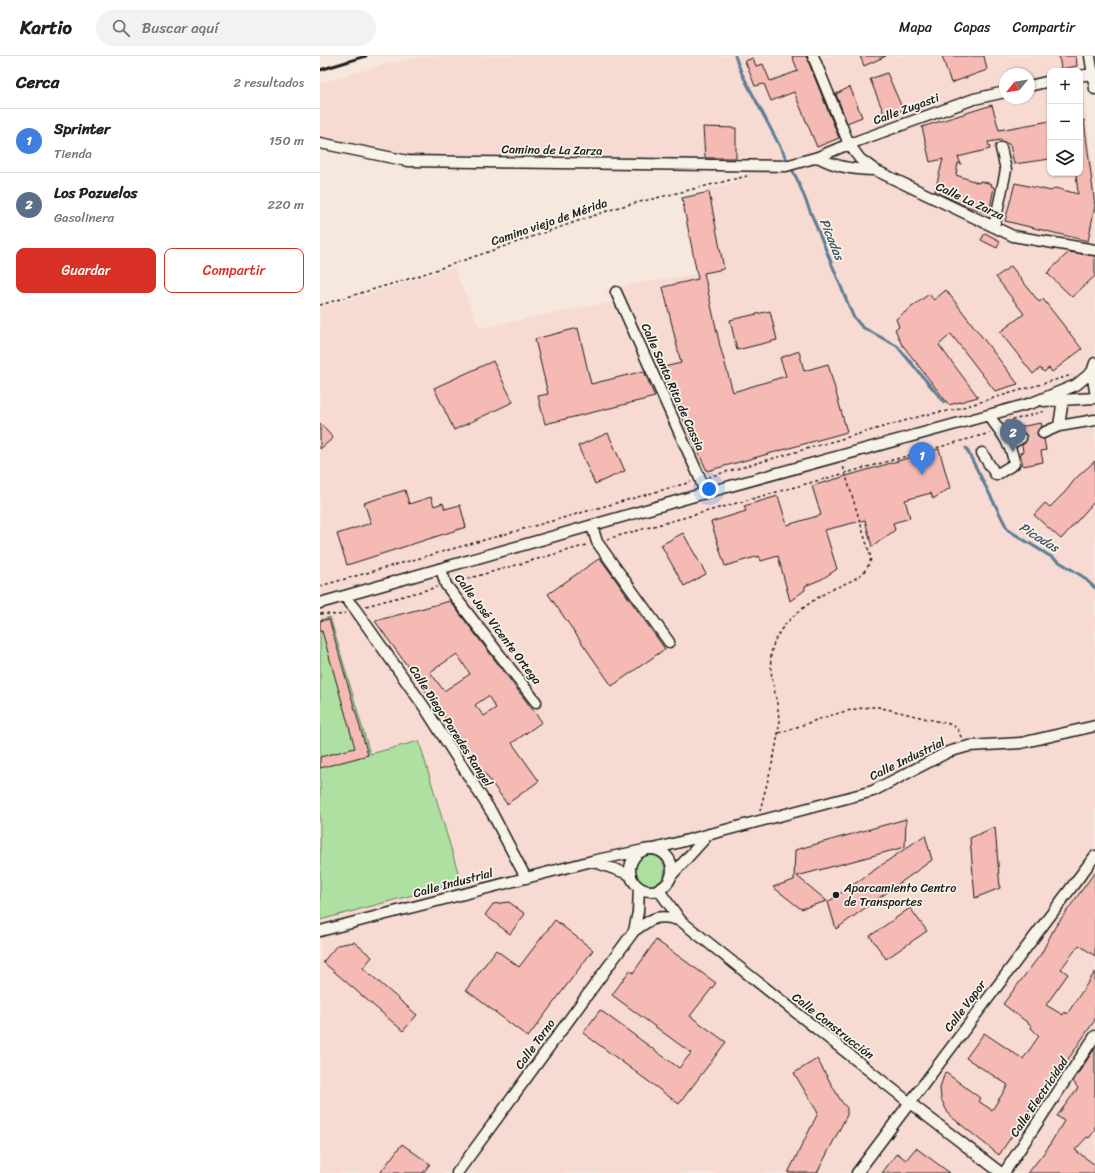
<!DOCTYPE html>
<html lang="es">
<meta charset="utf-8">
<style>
body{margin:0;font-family:Sriracha,sans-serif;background:#f2f2f2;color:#202124}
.controls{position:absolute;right:12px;top:12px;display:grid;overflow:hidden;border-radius:8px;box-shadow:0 1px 3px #0004}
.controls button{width:36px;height:36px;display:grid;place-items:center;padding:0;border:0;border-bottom:1px solid #e0e0e0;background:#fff;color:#202124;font:20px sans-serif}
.compass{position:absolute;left:679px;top:12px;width:36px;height:36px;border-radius:50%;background:#fff;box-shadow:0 1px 3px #0004;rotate:240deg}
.you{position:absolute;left:389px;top:433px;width:14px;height:14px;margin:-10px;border:3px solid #fff;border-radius:50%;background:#1a73e8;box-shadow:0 0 0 6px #1a73e833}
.badge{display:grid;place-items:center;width:26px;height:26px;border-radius:50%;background:#d93025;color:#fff;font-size:13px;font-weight:700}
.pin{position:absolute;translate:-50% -33px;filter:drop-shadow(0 1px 2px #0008)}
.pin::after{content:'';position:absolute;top:21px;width:14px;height:12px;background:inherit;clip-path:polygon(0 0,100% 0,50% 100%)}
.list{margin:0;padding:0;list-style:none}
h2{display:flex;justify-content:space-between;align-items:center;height:52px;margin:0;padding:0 16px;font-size:17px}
h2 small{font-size:13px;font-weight:400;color:#757577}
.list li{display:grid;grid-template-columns:26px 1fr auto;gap:12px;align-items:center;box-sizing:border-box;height:64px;padding:0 16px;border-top:1px solid #e0e0e0}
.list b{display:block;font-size:15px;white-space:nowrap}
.list p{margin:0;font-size:13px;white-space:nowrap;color:#757577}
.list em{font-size:13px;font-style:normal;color:#757577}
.actions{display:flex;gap:8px;padding:12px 16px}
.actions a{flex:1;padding:9px 0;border:1px solid #d93025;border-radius:8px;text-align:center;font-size:14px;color:#d93025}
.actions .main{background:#d93025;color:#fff}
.icon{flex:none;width:22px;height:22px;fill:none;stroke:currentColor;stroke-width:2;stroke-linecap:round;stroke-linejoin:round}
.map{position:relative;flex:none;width:775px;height:1117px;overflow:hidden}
header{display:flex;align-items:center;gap:24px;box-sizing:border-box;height:56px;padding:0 20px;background:#fff;border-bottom:1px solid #e0e0e0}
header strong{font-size:19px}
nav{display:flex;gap:22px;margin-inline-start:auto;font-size:14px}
.search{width:280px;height:36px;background:#f2f2f2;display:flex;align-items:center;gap:10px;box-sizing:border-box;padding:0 14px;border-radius:22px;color:#757577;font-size:15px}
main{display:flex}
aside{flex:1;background:#fff}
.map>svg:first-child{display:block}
</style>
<header>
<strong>Kartio</strong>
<div class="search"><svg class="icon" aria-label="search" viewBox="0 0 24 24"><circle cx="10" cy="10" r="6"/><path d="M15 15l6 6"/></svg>Buscar aquí</div>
<nav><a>Mapa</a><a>Capas</a><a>Compartir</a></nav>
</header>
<main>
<aside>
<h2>Cerca<small>2 resultados</small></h2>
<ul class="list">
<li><span class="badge" style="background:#3f7fe0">1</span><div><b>Sprinter</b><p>Tienda</p></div><em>150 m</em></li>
<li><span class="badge" style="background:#5c6f8a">2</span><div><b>Los Pozuelos</b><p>Gasolinera</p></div><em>220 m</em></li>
</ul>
<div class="actions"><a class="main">Guardar</a><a>Compartir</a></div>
</aside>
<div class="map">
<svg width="775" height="1117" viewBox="0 0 775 1117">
<rect width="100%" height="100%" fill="#f7e8de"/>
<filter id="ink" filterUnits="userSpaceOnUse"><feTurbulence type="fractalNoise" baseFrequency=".025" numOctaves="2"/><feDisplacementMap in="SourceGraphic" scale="8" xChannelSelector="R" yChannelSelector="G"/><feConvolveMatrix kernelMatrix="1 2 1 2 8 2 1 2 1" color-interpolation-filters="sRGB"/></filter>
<g filter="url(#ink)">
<path fill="#f7dad2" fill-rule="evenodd" d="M108,0H758L775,122V1117H0V251L56,236L134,211L159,272L292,246L286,233L400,214L386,133L413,127L429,118L416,113L261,112L194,114L49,102L0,94V27L67,8ZM730,15H760V117H730ZM685,18H709V42H685Z"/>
<path fill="#ade0a1" stroke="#647e5e" d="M10,561L50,698L99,685L141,826L0,864V564Z
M315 814a15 15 0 1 1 30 0a15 15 0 1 1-30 0Z"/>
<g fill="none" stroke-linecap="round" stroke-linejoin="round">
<path stroke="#5c7e95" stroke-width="3" d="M415,0L422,18L477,123L533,260L542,271L577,290L624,346
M646,392L688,474L762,520L775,532"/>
</g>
<path fill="#f6bab5" stroke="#1c1c1c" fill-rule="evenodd" d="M472,0H486L519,82L497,91L474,36L451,45L444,28L435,30L425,5L433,2L436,10L443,8L450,25L478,15Z
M540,0H566L544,10Z
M622,0H664L667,14L631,27Z
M739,0H756L757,10L741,13Z
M567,17L583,54L565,60L550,23Z
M530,31L542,61L527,67L516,38Z
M672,49L679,74L730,65V103L694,108L690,89L681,84L668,86L670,93L638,101L641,108L638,107L636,119L659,127L660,125L672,128L671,130L674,131L669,158L643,149L615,135L623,103L610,106L602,71Z
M764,64L775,150L768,185L685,165L695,127L731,135L735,132L758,138L756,117H760V65Z
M383,71L416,72V102H385Z
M389,136L404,213L384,217L400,290L413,336L466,320L460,302L479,295L484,315L508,308L527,376L387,415L340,312L361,307L343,231L378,223L362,142Z
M665,177L680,185L677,192L661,184Z
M749,196L775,200V220L752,241L727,217Z
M691,210L719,246L723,243L762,293L732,316L729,312L724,316L720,312L713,318L680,276L704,258L676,221Z
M626,234L698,328L675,335L631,278L619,289L658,341L629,349L581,287L575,273L579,271L576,263L609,238L614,244Z
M450,255L457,284L417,294L410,264Z
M258,272L271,328L324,315L335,341L225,368L218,340L228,338L215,283Z
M173,305L193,346L134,374L114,332Z
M0,367L13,382L0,393Z
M721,367L722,370L717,377L719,382L724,383L726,394L721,395L723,406L703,410L700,397L703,396L702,389L706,386L707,382L705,377L699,376V371Z
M288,377L305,415L275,428L258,390Z
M619,393L630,432L613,443L611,437L585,444L590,462L573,467L575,474L552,491L545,464L505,474L517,513L502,523L485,530V534L470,545L458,500L441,505L439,500L405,510L391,466L426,455L424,450L458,440L467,469L501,459L492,430Z
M775,405V445L741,483L714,459L725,447L730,451L746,435L756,422Z
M85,434L89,448L111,441L114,450L123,447L125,453L140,449L146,471L27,509L17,478L51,467L44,447Z
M363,477L386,518L364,530L341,489Z
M280,502L345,593L292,630L228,538Z
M130,545L222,666L192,687L219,725L187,748L55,565ZM137,598L150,618L124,635L110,616ZM168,640L176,652L164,660L155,649Z
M9,563L48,699L0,712V701L35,692L2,575L0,576V565Z
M586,763L585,791L477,820L507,845L481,853L453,831L474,824L475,794Z
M675,771L680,832L655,842L650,782Z
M605,779L612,804L516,873L508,846Z
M775,816V900L759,889L741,913L748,918L726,949L743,959L744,956L747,958L775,916V964L738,1018L714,1047L679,1099L629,1059L621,1043L620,1032L625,1016L660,1042L658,1045L672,1054L688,1029L646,1002L664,977L703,1003L719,980L711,972L712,970L683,948L721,898L735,871Z
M189,846L205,858L190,878L165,859L173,848Z
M590,852L607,875L566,903L550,880Z
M235,864L273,894L208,981L146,934L176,894L199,911Z
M336,884L396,927L370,960L406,986L359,1048L263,977L280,954L359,1012L371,997L292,939L310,914L313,917Z
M34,886L52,901L43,912L97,959L83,975L3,906L17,889Z
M775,992V1074L769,1082L767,1081L755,1094L775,1109V1117H708L727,1093L744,1065L737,1060L758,1032L753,1025Z
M497,1003L521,1045L527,1052V1059L497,1117H468L498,1057L474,1017Z
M82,1088L110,1108L103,1117H60Z
M596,1092L630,1117H562L577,1097L586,1104Z"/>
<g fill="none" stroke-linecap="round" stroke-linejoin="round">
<path stroke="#d6c9c1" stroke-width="10" stroke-dasharray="10 5" stroke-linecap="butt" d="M701,382L723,377"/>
<g stroke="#1c1c1c" stroke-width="13">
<path id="minor" d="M493,0L529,88L540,103L555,114L693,180L775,194
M770,0L775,33
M760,20L775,17
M709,30L730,25
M0,87L88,105L466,110L498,101L529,88L654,43L685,36
M498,101C515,111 535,114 555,114
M674,171L686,114L681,92
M296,236L379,420L385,437
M775,307L772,316L775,335
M724,345L775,342
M739,370L743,343
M723,377L739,370L775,364
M688,389L701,382
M662,397L676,419L694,408C693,390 679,373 668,359
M272,470L277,486L349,586
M121,513L126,529L216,646
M24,540L35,553L105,652L172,757L206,822
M0,547L385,437L712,347L756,329L772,316
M334,793L553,735L628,696L649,690L701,687L775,670
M310 814a21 21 0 1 1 42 0a21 21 0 1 1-42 0Z
M272,805L311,819
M351,820L389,778
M338,833L361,865L590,1047L681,1117
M0,875L272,805L324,794
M314,875L318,856L319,831
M137,1117L314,875C332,862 338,857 361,865
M537,1117L775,800
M684,1117L775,980"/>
</g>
<path stroke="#1c1c1c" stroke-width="1.5" stroke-dasharray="3 3" stroke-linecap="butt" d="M0,249L92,222L299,151L427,120
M686,366L725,355
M388,421L605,359L633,354L752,319
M287,483L670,377
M136,526L267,489
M0,530L371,426
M46,550L117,531
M0,558C9,557 17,561 25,557
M459,677C487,668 529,650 558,651L629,668L637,672L642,683
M440,755C446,730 454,704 458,678C464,643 438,609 459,577C467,563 489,547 502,539C520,527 546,525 551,502L523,410"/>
<use href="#minor" stroke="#f7f3e8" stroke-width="10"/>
<path stroke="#1c1c1c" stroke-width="3" d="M0,14L46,0"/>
</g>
</g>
<circle fill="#1c1c1c" stroke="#f7f3e8" stroke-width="1.5" cx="516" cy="839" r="4"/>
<g text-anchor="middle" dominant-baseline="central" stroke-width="3.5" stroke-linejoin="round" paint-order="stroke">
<g font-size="12" fill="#1c1c1c" stroke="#f7f3e8">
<text transform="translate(586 53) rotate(-20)">Calle Zugasti</text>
<text transform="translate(232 94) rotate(1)">Camino de La Zarza</text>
<text transform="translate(650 145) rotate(25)">Calle La Zarza</text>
<text transform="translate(229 166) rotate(-19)">Camino viejo de Mérida</text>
<text transform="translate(353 331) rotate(66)">Calle Santa Rita de Cassia</text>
<text transform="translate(178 573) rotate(53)">Calle José Vicente Ortega</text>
<text transform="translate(131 670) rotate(57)">Calle Diego Paredes Rangel</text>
<text transform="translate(587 703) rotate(-26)">Calle Industrial</text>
<text transform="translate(133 827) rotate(-15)">Calle Industrial</text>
<text transform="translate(645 950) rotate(-53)">Calle Vapor</text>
<text transform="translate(513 970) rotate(38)">Calle Construcción</text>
<text transform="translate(215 988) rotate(-54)">Calle Torno</text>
<text transform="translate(719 1041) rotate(-56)">Calle Electricidad</text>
</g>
<g font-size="12" fill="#1c1c1c" stroke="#f7f3e8" text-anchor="start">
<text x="524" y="832">Aparcamiento Centro<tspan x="524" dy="14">de Transportes</tspan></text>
</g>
<g font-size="13" font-style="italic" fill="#415562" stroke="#f7f3e8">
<text transform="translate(512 183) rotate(68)">Picadas</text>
<text transform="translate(719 481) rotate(32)">Picadas</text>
</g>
</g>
</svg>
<div class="controls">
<button>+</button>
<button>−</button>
<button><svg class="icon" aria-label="layers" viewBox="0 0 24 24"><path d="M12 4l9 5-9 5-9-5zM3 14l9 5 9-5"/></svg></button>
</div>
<svg class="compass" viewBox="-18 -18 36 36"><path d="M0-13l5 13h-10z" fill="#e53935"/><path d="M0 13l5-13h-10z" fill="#757577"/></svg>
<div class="you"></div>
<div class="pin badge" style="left:602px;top:419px;background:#3f7fe0">1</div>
<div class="pin badge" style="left:693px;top:396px;background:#5c6f8a">2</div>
</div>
</main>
